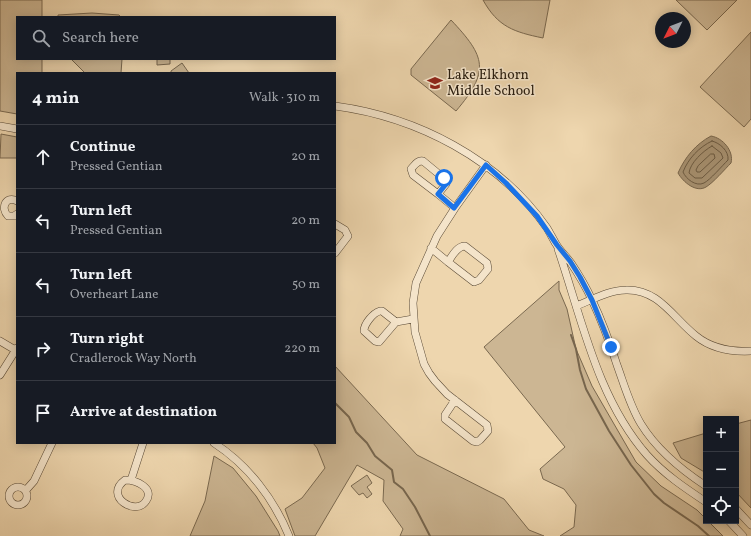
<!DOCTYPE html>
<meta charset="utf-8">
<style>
body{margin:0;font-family:Vollkorn,serif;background:#20242c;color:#f1f3f6}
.controls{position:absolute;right:12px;bottom:12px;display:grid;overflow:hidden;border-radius:0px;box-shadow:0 2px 10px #0003}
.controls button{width:36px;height:36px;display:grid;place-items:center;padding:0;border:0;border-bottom:1px solid #363941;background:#171b24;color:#f1f3f6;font:20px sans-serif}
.compass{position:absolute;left:655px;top:12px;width:36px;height:36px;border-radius:50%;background:#171b24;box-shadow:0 2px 10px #0003;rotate:228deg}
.stop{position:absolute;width:12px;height:12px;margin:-9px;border:3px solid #1a73e8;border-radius:50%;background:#fff}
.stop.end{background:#1a73e8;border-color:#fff;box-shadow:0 1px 4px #0008}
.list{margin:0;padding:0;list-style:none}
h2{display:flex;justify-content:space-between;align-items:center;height:52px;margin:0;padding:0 16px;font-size:17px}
h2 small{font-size:13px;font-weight:400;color:#9ea1a6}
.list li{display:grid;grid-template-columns:26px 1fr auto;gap:12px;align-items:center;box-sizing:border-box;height:64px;padding:0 16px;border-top:1px solid #363941}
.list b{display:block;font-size:15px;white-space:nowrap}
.list p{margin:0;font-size:13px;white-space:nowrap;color:#9ea1a6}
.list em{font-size:13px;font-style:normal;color:#9ea1a6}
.icon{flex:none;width:22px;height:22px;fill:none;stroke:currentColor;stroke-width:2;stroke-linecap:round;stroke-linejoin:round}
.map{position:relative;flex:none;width:751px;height:536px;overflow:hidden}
.search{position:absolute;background:#171b24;box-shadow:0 2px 10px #0003;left:16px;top:16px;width:320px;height:44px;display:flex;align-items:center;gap:10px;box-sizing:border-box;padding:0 14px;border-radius:0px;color:#9ea1a6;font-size:15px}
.panel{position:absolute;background:#171b24;box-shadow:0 2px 10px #0003;left:16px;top:72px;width:320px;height:372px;border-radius:0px}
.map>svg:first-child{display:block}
</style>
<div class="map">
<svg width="751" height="536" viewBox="0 0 751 536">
<rect width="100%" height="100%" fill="#eed6ae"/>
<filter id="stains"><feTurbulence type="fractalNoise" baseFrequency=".005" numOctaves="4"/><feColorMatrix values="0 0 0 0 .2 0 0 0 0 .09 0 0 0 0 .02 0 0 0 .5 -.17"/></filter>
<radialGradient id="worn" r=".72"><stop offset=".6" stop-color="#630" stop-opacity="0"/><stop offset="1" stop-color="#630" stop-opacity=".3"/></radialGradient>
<path fill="#ccb693" stroke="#7a6950" d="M0,0H42V17H17V59H42V73H17V114L0,111Z
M483,0H550L543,38C514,32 498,27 483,0Z
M676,0H737L707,30Z
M92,13L119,15L121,17H58V15Z
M451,20C486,57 490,71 456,111L411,75V69Z
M751,32V119L744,127L700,87Z
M71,59H122L121,73H85Z
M157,59H170V64L157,65Z
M182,63L189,73H171V71Z
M1,134L17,137V158H0Z
M559,281V290L567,309L576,349L592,386L636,462L661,486L697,510L706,519V521H708L723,536H560L574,527L576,505L564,489L543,479L540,469L565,447L484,347Z
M335,366L417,455L504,499L529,530L544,536H400L403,529L383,501L384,480L357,465L315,536H295L285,509L302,498L325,468L317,448L313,443H335Z
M751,420V508L736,492V424Z
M706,433V473L681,458L673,443Z
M214,456L233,468L256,496L278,531L280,536H190L205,501Z
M367,475L372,483L367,487L372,494L367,498L363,493L359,495L351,486Z"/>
<path fill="#ab9778" stroke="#77664e" d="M711,136C723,138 734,151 731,163C725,169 713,183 706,187C696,193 683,182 678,173C685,157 696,144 711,136Z"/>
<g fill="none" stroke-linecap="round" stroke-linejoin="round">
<path stroke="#6a5a43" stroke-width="1" d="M712,141C720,143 729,151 728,160C722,166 710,180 704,183C696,187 686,179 683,172C688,159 699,147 712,141Z
M712,146L721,153L723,158L702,178H695L689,173C690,163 703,151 712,146Z
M711,154H714L715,158L700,172H697L696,170L698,166Z"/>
<path stroke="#77664e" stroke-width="2" d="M571,335L576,349L580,370L586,389L609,431L631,465L654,494L664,503L698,526L709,536
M335,403L349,417L356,432L367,443L375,456L392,470L394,482L403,489L415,507L430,536"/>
<g stroke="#5a4a36" stroke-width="8">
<path id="minor" d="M335,106C417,117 499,159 547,228C550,233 553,239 556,244C560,251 566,256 571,263C579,275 586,287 592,300C602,321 610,343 617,365C624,384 630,406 641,424C657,450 680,469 706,486
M0,126L17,129
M438,194L413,175L411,169C415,165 417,160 423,161L446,180V184L438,194L455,208
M17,201C6,195 0,208 8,216H14L17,214
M335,224L345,230L348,236L335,253
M431,248L448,262C452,256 457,246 465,246L487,263L488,269L479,280L474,282L448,262
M558,249C582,319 597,398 647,455C664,474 685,488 706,502
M576,306C592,300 609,290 626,290C659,289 673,318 696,336C712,349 731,352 751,351
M396,322L382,311H380C373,313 364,324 364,331L375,341L379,342L396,322L413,319
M0,341L17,351
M0,375L17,348
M455,400L445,415V419L473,441L477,442L480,440L488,431L487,425L447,394L435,381L429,373L424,364L415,332L413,303L416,283L437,236L455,208L486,165
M214,443C248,465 274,499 289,536
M125,480C136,480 155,488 146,501C136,517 103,496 125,480Z
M131,480L143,443
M9 496a9 9 0 1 1 18 0a9 9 0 1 1-18 0Z
M26,490L34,481L52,443
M736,509L751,525
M729,521L743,536"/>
</g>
<use href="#minor" stroke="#f4e4ca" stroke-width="7"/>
</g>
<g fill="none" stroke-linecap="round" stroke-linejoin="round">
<path stroke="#1a73e8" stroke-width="5" d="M444,178L447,182L446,184L438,194L454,208L486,165L506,183L537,216L557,245L570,261L580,277L592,300L611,347"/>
</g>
<defs>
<g id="school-bare" transform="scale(1.2)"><path d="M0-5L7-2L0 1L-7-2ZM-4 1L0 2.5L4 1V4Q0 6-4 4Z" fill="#8f2418" stroke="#f4e4ca" stroke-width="2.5" paint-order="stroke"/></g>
</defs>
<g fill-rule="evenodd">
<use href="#school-bare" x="435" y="83"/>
</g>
<g text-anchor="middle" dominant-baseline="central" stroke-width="3" stroke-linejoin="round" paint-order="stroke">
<g font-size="14" fill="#281c0e" stroke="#f4e4ca" text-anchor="start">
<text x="447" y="75">Lake Elkhorn<tspan x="447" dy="16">Middle School</tspan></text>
</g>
</g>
<rect width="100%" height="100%" filter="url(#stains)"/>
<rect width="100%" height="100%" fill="url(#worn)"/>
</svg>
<div class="controls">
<button>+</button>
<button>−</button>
<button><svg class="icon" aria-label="locate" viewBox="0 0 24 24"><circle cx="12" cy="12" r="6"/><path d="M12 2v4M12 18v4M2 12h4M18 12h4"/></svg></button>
</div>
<svg class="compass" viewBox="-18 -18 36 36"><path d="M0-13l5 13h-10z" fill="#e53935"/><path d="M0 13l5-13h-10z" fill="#9ea1a6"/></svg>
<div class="stop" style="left:444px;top:178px"></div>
<div class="stop end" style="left:611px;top:347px"></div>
<div class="search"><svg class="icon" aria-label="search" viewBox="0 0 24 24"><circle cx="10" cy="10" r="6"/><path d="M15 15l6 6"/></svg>Search here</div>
<section class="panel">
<h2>4 min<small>Walk · 310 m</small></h2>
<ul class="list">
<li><svg class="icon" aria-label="ahead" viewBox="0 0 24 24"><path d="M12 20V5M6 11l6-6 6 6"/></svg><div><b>Continue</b><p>Pressed Gentian</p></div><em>20 m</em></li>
<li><svg class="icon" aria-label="left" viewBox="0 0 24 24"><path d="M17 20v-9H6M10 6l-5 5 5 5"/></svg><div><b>Turn left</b><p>Pressed Gentian</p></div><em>20 m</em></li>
<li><svg class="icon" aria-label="left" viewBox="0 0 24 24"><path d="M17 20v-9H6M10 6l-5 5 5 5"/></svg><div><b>Turn left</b><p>Overheart Lane</p></div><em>50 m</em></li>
<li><svg class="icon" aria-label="right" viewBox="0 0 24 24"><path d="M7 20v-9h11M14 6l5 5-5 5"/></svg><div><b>Turn right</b><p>Cradlerock Way North</p></div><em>220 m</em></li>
<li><svg class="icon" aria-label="arrive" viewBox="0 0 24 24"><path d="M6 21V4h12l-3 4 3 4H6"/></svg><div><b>Arrive at destination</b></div></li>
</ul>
</section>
</div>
